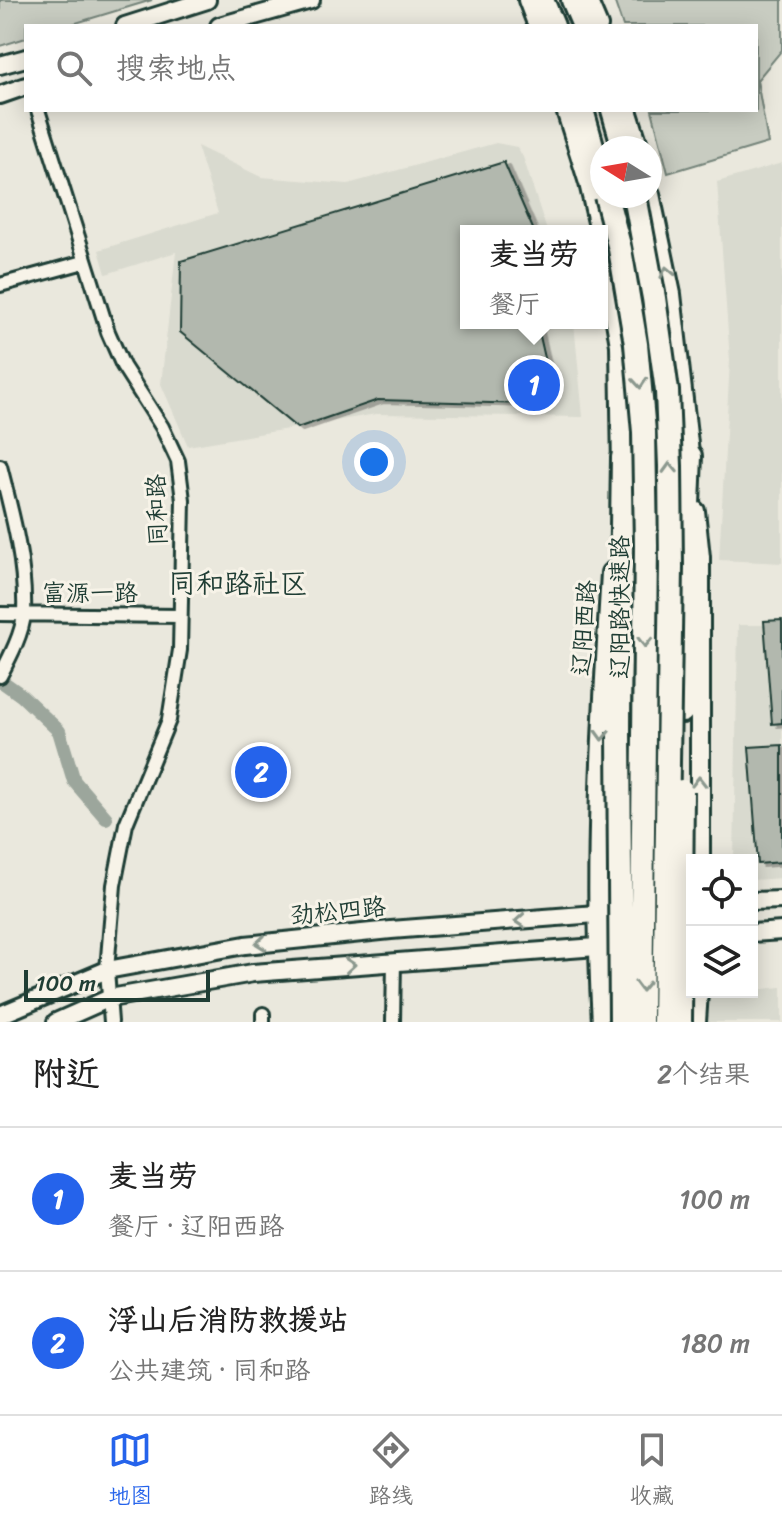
<!DOCTYPE html>
<html lang="zh">
<meta charset="utf-8">
<style>
body{margin:0;font-family:Sriracha,"LXGW WenKai TC",sans-serif;background:#f2f2f2;color:#222}
.controls{position:absolute;right:24px;bottom:24px;display:grid;overflow:hidden;border-radius:0px;box-shadow:0 4px 20px #0003}
.controls button{width:72px;height:72px;display:grid;place-items:center;padding:0;border:0;border-bottom:2px solid #e0e0e0;background:#fff;color:#222;font:40px sans-serif}
.compass{position:absolute;left:590px;top:136px;width:72px;height:72px;border-radius:50%;background:#fff;box-shadow:0 4px 20px #0003;rotate:281deg}
.scale{position:absolute;left:24px;bottom:20px;width:186px;box-sizing:border-box;padding-left:8px;border:4px solid #1f3d34;border-top:0;font-size:22px;line-height:28px;white-space:nowrap;color:#1f3d34;-webkit-text-stroke:6px #f7f3e8;paint-order:stroke}
.you{position:absolute;left:374px;top:462px;width:28px;height:28px;margin:-20px;border:6px solid #fff;border-radius:50%;background:#1a73e8;box-shadow:0 0 0 12px #1a73e833}
.badge{display:grid;place-items:center;width:52px;height:52px;border-radius:50%;background:#2563eb;color:#fff;font-size:26px;font-weight:700}
.pin{position:absolute;translate:-50% -50%;border:4px solid #fff;box-shadow:0 2px 8px #0006}
.popup{position:absolute;left:460px;top:225px;width:148px;height:104px;box-sizing:border-box;display:grid;place-content:center;border-radius:0px;background:#fff;filter:drop-shadow(0 2px 6px #0005);font-size:26px;white-space:nowrap;color:#767676}
.popup b{font-size:30px;color:#222}
.popup::after{content:'';position:absolute;left:50%;top:100%;margin-left:-16px;border:16px solid transparent;border-top-color:#fff}
.list{margin:0;padding:0;list-style:none}
h2{display:flex;justify-content:space-between;align-items:center;height:104px;margin:0;padding:0 32px;font-size:34px}
h2 small{font-size:26px;font-weight:400;color:#767676}
.list li{display:grid;grid-template-columns:52px 1fr auto;gap:24px;align-items:center;box-sizing:border-box;height:144px;padding:0 32px;border-top:2px solid #e0e0e0}
.list b{display:block;font-size:30px;white-space:nowrap}
.list p{margin:0;font-size:26px;white-space:nowrap;color:#767676}
.list em{font-size:26px;font-style:normal;color:#767676}
.icon{flex:none;width:44px;height:44px;fill:none;stroke:currentColor;stroke-width:2;stroke-linecap:round;stroke-linejoin:round}
.map{position:relative;flex:none;width:782px;height:1022px;overflow:hidden}
.search{position:absolute;background:#fff;box-shadow:0 4px 20px #0003;left:24px;right:24px;top:24px;height:88px;display:flex;align-items:center;gap:20px;box-sizing:border-box;padding:0 28px;border-radius:0px;color:#767676;font-size:30px}
.sheet{height:392px;background:#fff}
nav{display:flex;justify-content:space-around;align-items:center;box-sizing:border-box;height:112px;border-top:2px solid #e0e0e0;background:#fff;font-size:22px;color:#767676}
nav a{display:grid;justify-items:center;gap:4px}
nav .on{color:#2563eb}
.map>svg:first-child{display:block}
</style>
<div class="map">
<svg width="782" height="1022" viewBox="0 0 782 1022">
<defs>
<filter id="shadow"><feDropShadow dx="5.5" dy="3" stdDeviation="0" flood-color="#0004"/></filter>
</defs>
<rect width="100%" height="100%" fill="#eae8dd"/>
<filter id="ink" filterUnits="userSpaceOnUse"><feTurbulence type="fractalNoise" baseFrequency=".0125" numOctaves="2"/><feDisplacementMap in="SourceGraphic" scale="16" xChannelSelector="R" yChannelSelector="G"/><feConvolveMatrix kernelMatrix="1 2 1 2 8 2 1 2 1" color-interpolation-filters="sRGB"/></filter>
<g filter="url(#ink)">
<path fill="#d9dacf" d="M496,143L517,147L523,157L547,231H466V323H574L583,417L376,414L188,446L161,384L176,252L106,274L99,250L218,213L197,146L261,177L348,184Z
M782,163V563L719,560L730,360L717,182Z
M738,625H782V878L752,880V860H734Z
M782,987V1022H702L704,995Z"/>
<path fill="#c8ccc1" stroke="#74847a" stroke-width="2" d="M0,0H152L66,26H26V38L0,46Z
M614,0H782V50L757,80L768,143L668,173L652,110H756V26H623Z"/>
<g fill="none" stroke-linecap="round" stroke-linejoin="round">
<path stroke="#9ca69c" stroke-width="14" d="M0,680L21,695L59,731L74,781L106,818"/>
</g>
<path fill="#b2b8ae" stroke="#1f3d34" stroke-width="2" filter="url(#shadow)" d="M504,162L534,231H466V323H537L550,380L531,404L378,400L297,428L180,332L181,261Z
M782,620V723L772,724L764,621Z
M782,745V862L758,864L749,747Z"/>
<g fill="none" stroke-linecap="round" stroke-linejoin="round">
<g stroke="#1f3d34" stroke-width="18">
<path id="street" d="M38,110L108,332L123,366L162,427L178,461L183,500L180,650L169,720L126,824L114,885L107,970L111,1022
M0,285L84,262
M0,466C12,513 26,564 24,613C23,633 9,659 0,676
M0,614L179,616
M263,1022V1014
M393,1022L394,961"/>
</g>
<g stroke="#1f3d34" stroke-width="22">
<path id="secondary" d="M125,26L207,0
M219,26L311,0
M0,65L26,58
M0,95L26,86
M752,901L782,900
M752,933L782,931
M0,1015L107,970L245,945L391,930L609,913
M56,1022L110,998L253,973L610,946"/>
</g>
<g stroke="#1f3d34" stroke-width="24">
<path id="primary" d="M528,0L538,26
M587,0L598,26
M566,110L589,183L600,231
M627,110L639,148
M650,194L671,294L691,470
M602,240L620,345L622,468
M695,511L700,557V860
M602,1022C593,873 602,723 611,573
M696,1022L698,992"/>
</g>
<g stroke="#1f3d34" stroke-width="28">
<path id="highway" d="M542,0L553,26
M573,0L584,26
M582,110L602,181
M613,110L624,148
M682,711V648L690,456
M619,732L623,458"/>
</g>
<use href="#street" stroke="#f7f3e8" stroke-width="12"/>
<use href="#secondary" stroke="#f7f3e8" stroke-width="16"/>
<use href="#primary" stroke="#f7f3e8" stroke-width="18"/>
<use href="#highway" stroke="#f7f3e8" stroke-width="22"/>
<g stroke="#1f3d34" stroke-width="28" stroke-linecap="butt">
<path id="highway-bridge" d="M606,196L620,249L636,344L644,432L646,545L641,1022
M635,196L654,298L667,391L670,466L671,567L664,1022
M619,732L621,1022
M680,1022L682,791"/>
</g>
<use href="#highway-bridge" stroke="#f7f3e8" stroke-width="22"/>
</g>
<defs><path id="oneway-chevron" d="M-2-3.5L2.5 0L-2 3.5" fill="none" stroke-width="1.6" stroke-linecap="round" stroke-linejoin="round" transform="scale(2)"/></defs>
<g stroke="#8b988e">
<use href="#oneway-chevron" transform="translate(667 272) rotate(-102)"/>
<use href="#oneway-chevron" transform="translate(640 383) rotate(85)"/>
<use href="#oneway-chevron" transform="translate(670 468) rotate(-92)"/>
<use href="#oneway-chevron" transform="translate(645 642) rotate(91)"/>
<use href="#oneway-chevron" transform="translate(602 735) rotate(92)"/>
<use href="#oneway-chevron" transform="translate(699 782) rotate(-90)"/>
<use href="#oneway-chevron" transform="translate(520 921) rotate(176)"/>
<use href="#oneway-chevron" transform="translate(261 943) rotate(174)"/>
<use href="#oneway-chevron" transform="translate(350 965) rotate(-5)"/>
<use href="#oneway-chevron" transform="translate(642 986) rotate(91)"/>
</g>
</g>
<g text-anchor="middle" dominant-baseline="central" stroke-width="6" stroke-linejoin="round" paint-order="stroke">
<g font-size="24" fill="#1f3d34" stroke="#f7f3e8">
<text transform="translate(157 510) rotate(-92)">同和路</text>
<text x="90" y="593">富源一路</text>
<text transform="translate(620 607) rotate(-90)">辽阳路快速路</text>
<text transform="translate(584 628) rotate(-86)">辽阳西路</text>
<text transform="translate(338 911) rotate(-6)">劲松四路</text>
</g>
<g font-size="28" fill="#1f3d34" stroke="#f7f3e8">
<text x="238" y="583">同和路社区</text>
</g>
</g>
</svg>
<div class="controls">
<button><svg class="icon" aria-label="locate" viewBox="0 0 24 24"><circle cx="12" cy="12" r="6"/><path d="M12 2v4M12 18v4M2 12h4M18 12h4"/></svg></button>
<button><svg class="icon" aria-label="layers" viewBox="0 0 24 24"><path d="M12 4l9 5-9 5-9-5zM3 14l9 5 9-5"/></svg></button>
</div>
<svg class="compass" viewBox="-18 -18 36 36"><path d="M0-13l5 13h-10z" fill="#e53935"/><path d="M0 13l5-13h-10z" fill="#767676"/></svg>
<div class="scale">100 m</div>
<div class="you"></div>
<div class="pin badge" style="left:534px;top:385px">1</div>
<div class="popup"><b>麦当劳</b>餐厅</div>
<div class="pin badge" style="left:261px;top:772px">2</div>
<div class="search"><svg class="icon" aria-label="search" viewBox="0 0 24 24"><circle cx="10" cy="10" r="6"/><path d="M15 15l6 6"/></svg>搜索地点</div>
</div>
<section class="sheet">
<h2>附近<small>2个结果</small></h2>
<ul class="list">
<li><span class="badge">1</span><div><b>麦当劳</b><p>餐厅 · 辽阳西路</p></div><em>100 m</em></li>
<li><span class="badge">2</span><div><b>浮山后消防救援站</b><p>公共建筑 · 同和路</p></div><em>180 m</em></li>
</ul>
</section>
<nav>
<a class="on"><svg class="icon" aria-label="map" viewBox="0 0 24 24"><path d="M3 6l6-2 6 2 6-2v14l-6 2-6-2-6 2zM9 4v14M15 6v14"/></svg>地图</a>
<a><svg class="icon" aria-label="directions" viewBox="0 0 24 24"><path d="M12 3l9 9-9 9-9-9zM9 14v-3h6M13 9l2 2-2 2"/></svg>路线</a>
<a><svg class="icon" aria-label="saved" viewBox="0 0 24 24"><path d="M7 4h10v16l-5-4-5 4z"/></svg>收藏</a>
</nav>
